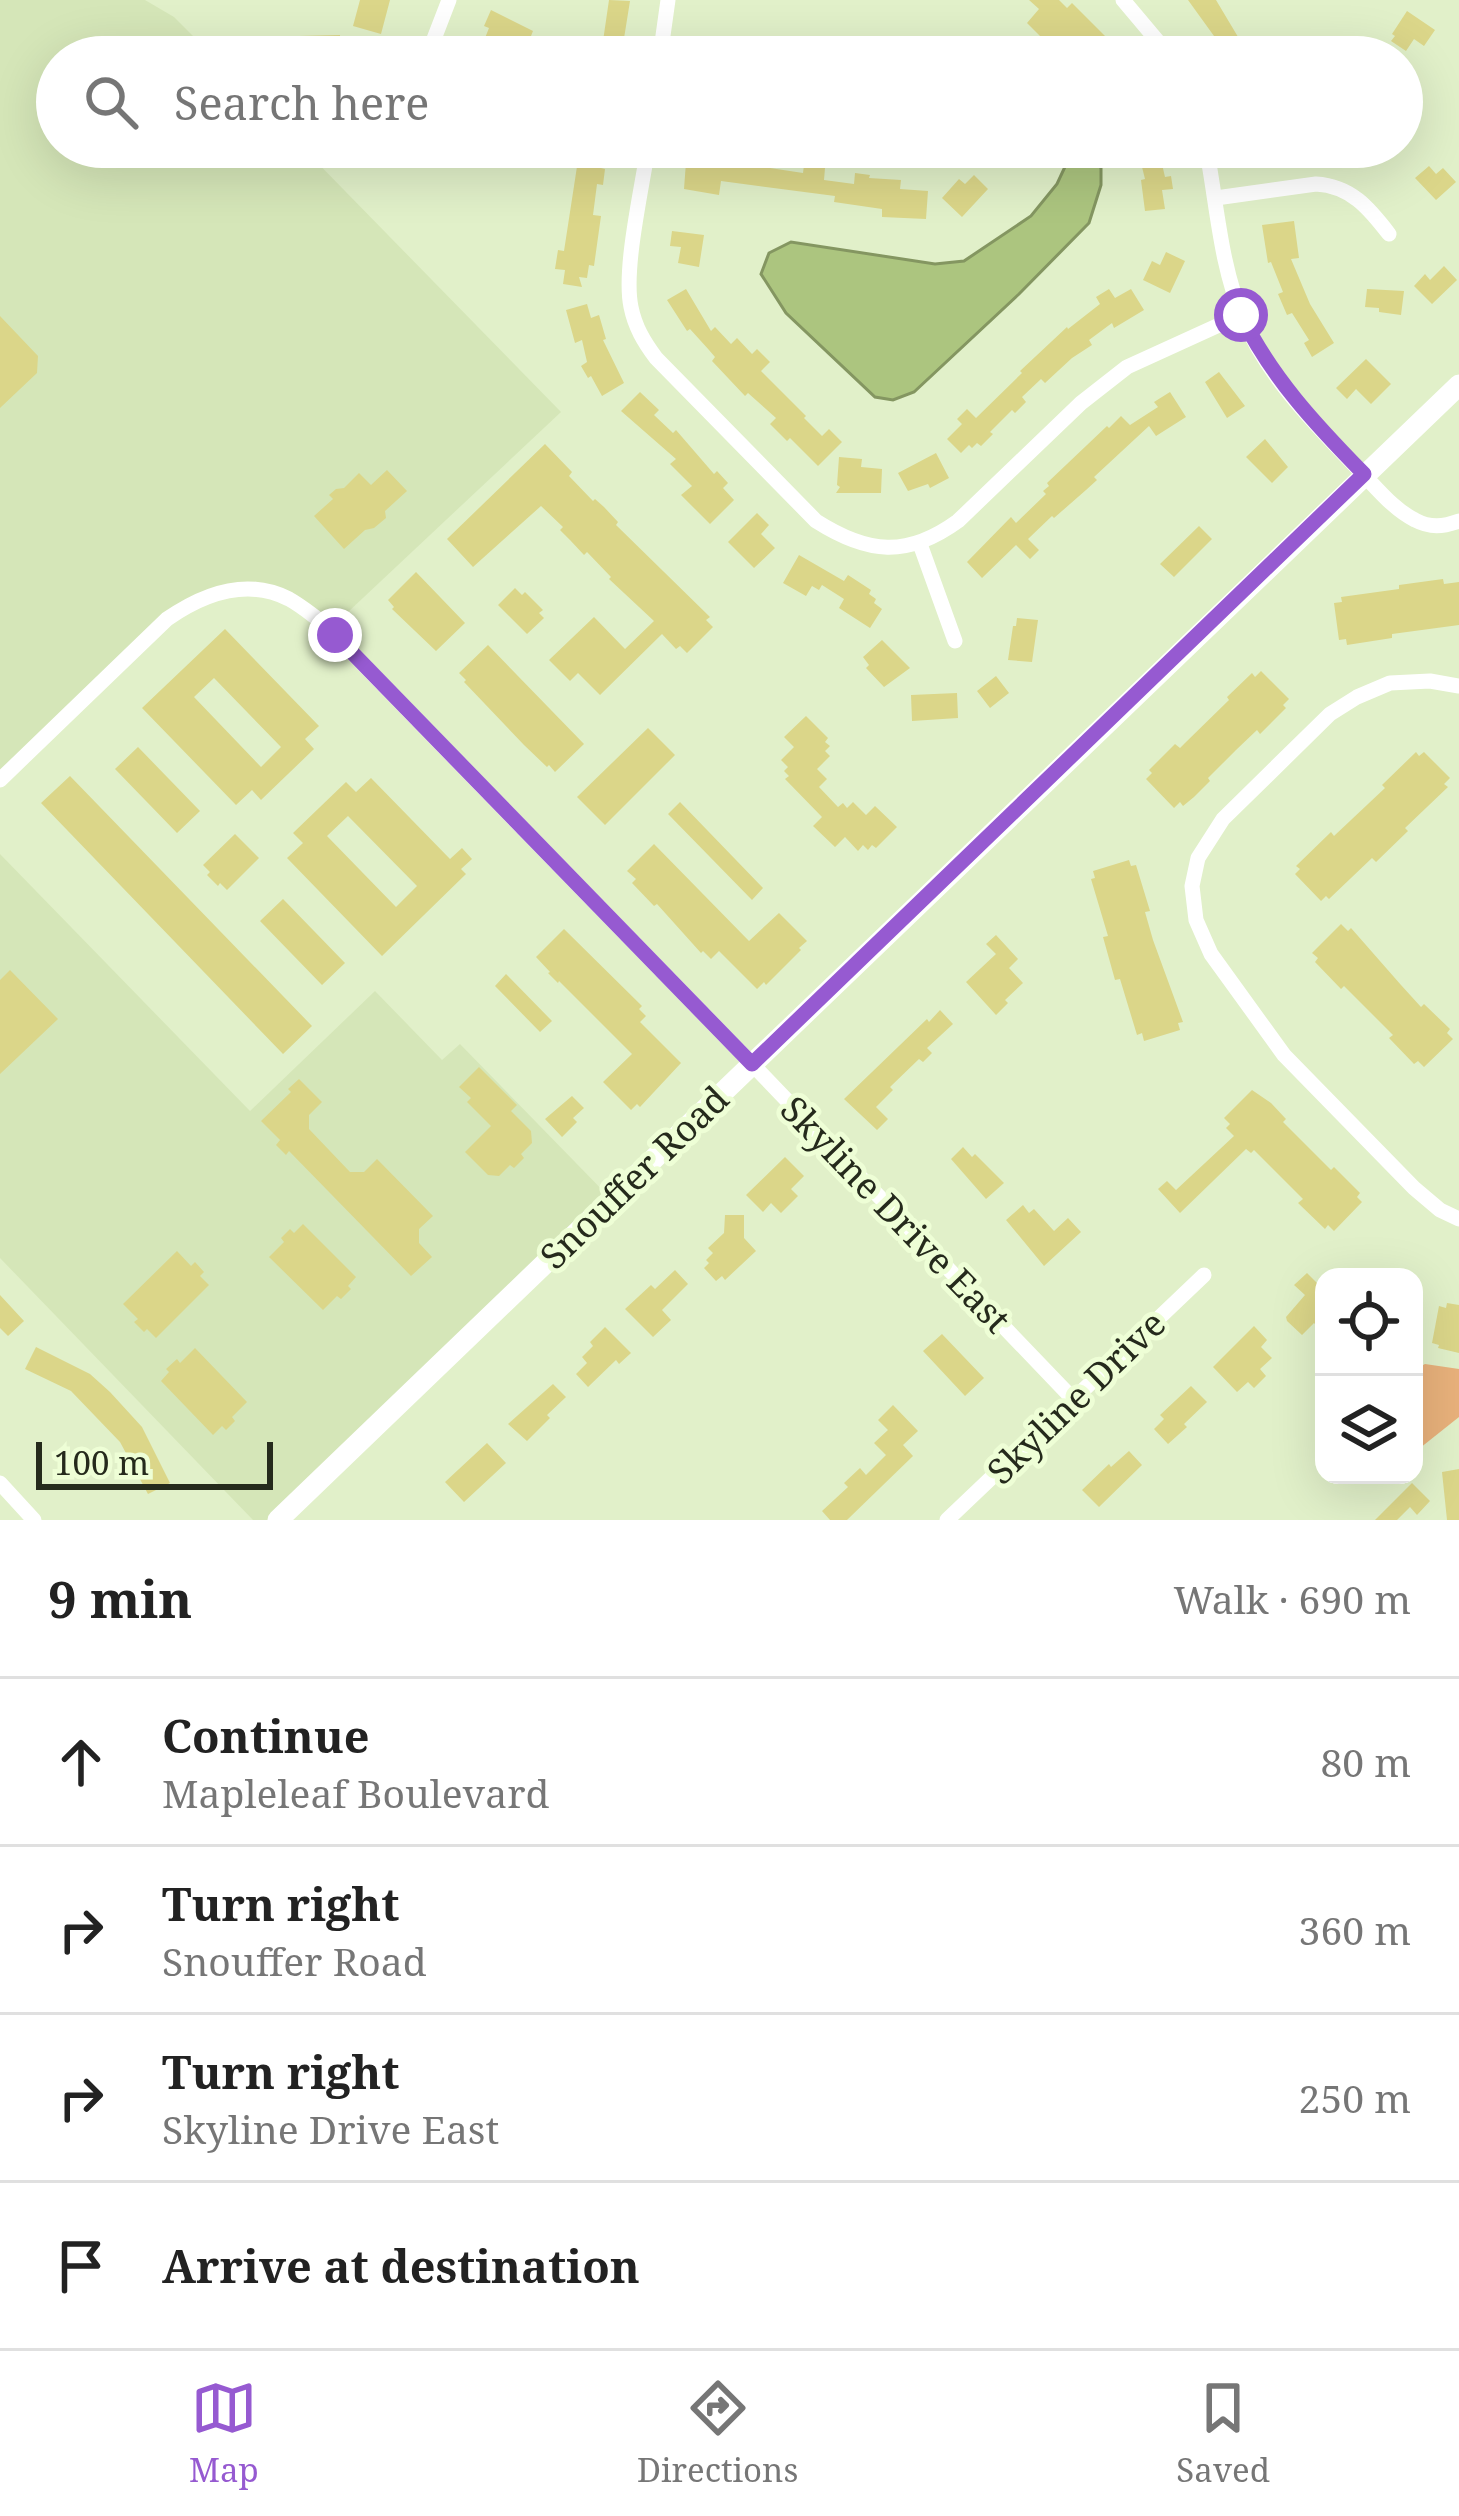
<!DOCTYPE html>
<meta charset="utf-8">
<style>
body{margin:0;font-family:"Noto Serif",serif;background:#f2f2f2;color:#222}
.controls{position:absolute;right:36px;bottom:36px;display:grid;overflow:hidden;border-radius:24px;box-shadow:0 12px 48px #0002}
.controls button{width:108px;height:108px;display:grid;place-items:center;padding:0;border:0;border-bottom:3px solid #e0e0e0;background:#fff;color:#222;font:60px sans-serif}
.scale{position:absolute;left:36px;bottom:30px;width:237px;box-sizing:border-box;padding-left:12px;border:6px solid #252a1c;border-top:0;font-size:33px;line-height:42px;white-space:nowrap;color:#252a1c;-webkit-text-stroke:9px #eefed6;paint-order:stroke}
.stop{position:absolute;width:36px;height:36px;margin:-27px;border:9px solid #965ad1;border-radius:50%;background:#fff}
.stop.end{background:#965ad1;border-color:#fff;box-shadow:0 3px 12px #0008}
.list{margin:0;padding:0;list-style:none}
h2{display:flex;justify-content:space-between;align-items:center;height:156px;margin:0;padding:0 48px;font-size:51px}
h2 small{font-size:39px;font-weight:400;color:#767676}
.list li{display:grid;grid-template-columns:78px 1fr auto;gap:36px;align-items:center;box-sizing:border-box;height:168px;padding:0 48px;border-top:3px solid #e0e0e0}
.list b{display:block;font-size:45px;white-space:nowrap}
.list p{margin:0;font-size:39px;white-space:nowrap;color:#767676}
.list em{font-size:39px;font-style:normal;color:#767676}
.icon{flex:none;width:66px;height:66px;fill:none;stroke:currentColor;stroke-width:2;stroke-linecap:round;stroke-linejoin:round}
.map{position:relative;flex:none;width:1459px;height:1520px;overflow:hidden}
.search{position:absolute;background:#fff;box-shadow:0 12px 48px #0002;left:36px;right:36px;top:36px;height:132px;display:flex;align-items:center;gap:30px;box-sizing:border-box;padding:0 42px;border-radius:66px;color:#767676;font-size:45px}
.sheet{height:828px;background:#fff}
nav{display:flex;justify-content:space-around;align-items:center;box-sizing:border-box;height:168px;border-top:3px solid #e0e0e0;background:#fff;font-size:33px;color:#767676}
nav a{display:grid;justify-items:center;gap:6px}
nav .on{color:#965ad1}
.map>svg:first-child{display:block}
</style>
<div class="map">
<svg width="1459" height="1520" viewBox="0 0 1459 1520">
<rect width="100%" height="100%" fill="#e1f0c9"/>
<path fill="#d5e6b8" d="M0,0H145L174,17L214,57H57V147H302L561,412L331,628L286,592L206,591L0,783Z
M0,854L250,1111L375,991L442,1060L460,1044L614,1202L284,1520H253L0,1258Z"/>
<path fill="#e8b17b" d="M1425,1364L1459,1369V1417L1420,1448L1414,1449V1370Z"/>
<path fill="#acc57f" stroke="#849661" stroke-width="3" d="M1079,148L1088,152L1101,168V185L1089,223L1019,294L914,392L893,400L875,397L786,313L761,274L769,253L791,242L935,264L964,261L1031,216L1057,184L1070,156Z"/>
<path fill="#dbd689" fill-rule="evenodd" d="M360,0H390L381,34L353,26Z
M609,0L630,1L621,57H580L583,40L603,41Z
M1029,0H1059L1067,8L1072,3L1126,57H1077L1061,41L1053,49L1027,23L1039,9Z
M1188,0H1216L1250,57H1218L1208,40L1214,36Z
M491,10L533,31L527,46L520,43L514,57H502L481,48L489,28L484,26Z
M1407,11L1435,30L1424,46L1414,39L1406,51L1391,41L1395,36L1392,34Z
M340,35L341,57H291L285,51L299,36Z
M916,42L937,46L938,42L953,45L952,50L960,51V57H912Z
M580,147H601L599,161H602L601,168L605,169L603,185L597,184L593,215L601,216L594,266L589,265L587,278L579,277L582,287L563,284L565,270L555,269L558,250L564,251Z
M983,147H1019V161L983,160Z
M1137,147H1158L1165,177L1171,176L1173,189L1162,190L1165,209L1145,211L1141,180L1145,179Z
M687,149L705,152L704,162L733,166L734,156L771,161L770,168L803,173L804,165L825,168L824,180L854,184L855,173L870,175L869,178L901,180L900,189L928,191L926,219L882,217V209L834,202L835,196L721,181L719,195L684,189Z
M1429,166L1436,174L1443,168L1456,182L1436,200L1415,178Z
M974,175L988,189L962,217L942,198L959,179L965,184Z
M1294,221L1299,258L1291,259L1310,304L1334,343L1312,357L1304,343L1309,340L1292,313L1287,315L1278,294L1283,292L1271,262L1268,263L1262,225Z
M672,231L704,235L699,267L678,263L681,247L670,246Z
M1166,252L1185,261L1170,293L1143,280L1152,261L1160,265Z
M1444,266L1457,280L1432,304L1414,286L1425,274L1430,280Z
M686,289L711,331L715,327L731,344L737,338L752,354L757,349L770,362L761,371L806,416L804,418L822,436L829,429L842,442L818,466L790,438L787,441L770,424L776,418L748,393L745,396L712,361L715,357L709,350L690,329L687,331L667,300Z
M1109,289L1115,298L1131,289L1144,310L1114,328L1112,323L1089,340L1092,345L1072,358L1045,383L1041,379L1022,397L1026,402L1015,413L1012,410L990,432L993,434L981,446L977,443L972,448L969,445L961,453L947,439L962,424L957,419L967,409L976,418L1022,373L1020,371L1067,327L1068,329L1100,304L1096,297Z
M1367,289L1404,291L1401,315L1379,312V308L1365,307Z
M587,304L591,318L599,315L606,339L603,340L624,383L602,396L591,376L588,378L581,366L587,362L582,340L575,343L566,310Z
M0,316L38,356L37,373L0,408Z
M1366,359L1391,384L1371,404L1356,389L1347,399L1336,388Z
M1219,372L1245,406L1227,418L1205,382Z
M640,392L659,410L654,415L673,433L676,430L714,474L717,471L728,483L723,488L734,500L710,524L681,495L692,486L670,464L676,459L621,411Z
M1170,392L1186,417L1156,436L1149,426L1094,477L1097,480L1086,490L1054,518L1052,516L1028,539L1039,550L1030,559L1016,545L982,578L967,562L1011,517L1016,523L1046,494L1043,491L1049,486L1047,483L1107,426L1109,428L1121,416L1130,425L1158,407L1154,402Z
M1265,439L1288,467L1272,483L1246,457Z
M545,444L572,472L569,476L593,501L595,499L604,507L618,522L616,525L710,617L706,620L713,627L687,653L680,646L676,649L662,634L600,695L578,673L570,681L549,660L594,617L625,649L654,621L609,579L611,577L587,552L584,555L570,540L560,530L563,527L541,506L473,567L447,539Z
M936,453L949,478L930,488L928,484L908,491L898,473Z
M839,457L862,459L861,467L882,469L881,493H836L840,487L837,485Z
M387,470L407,491L385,511L386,518L374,528L365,530L344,549L314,516L333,499L329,495L336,489L344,488L359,473L371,485Z
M757,513L769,525L761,534L775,548L754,568L728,542Z
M1199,526L1212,539L1174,577L1160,564Z
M799,555L844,581L848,575L871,590L869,594L876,599L874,603L882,609L870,628L839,608L844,599L822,585L819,590L812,586L806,596L783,583Z
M416,572L465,623L436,651L392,609L394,607L388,600Z
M1443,579L1444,584L1459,582V625L1392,634V638L1347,645L1346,639L1339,640L1334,603L1342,602L1341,597L1399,589V585Z
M515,588L522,595L525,592L543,610L539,613L544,618L527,634L498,605Z
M1017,618L1038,620L1032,662L1008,660L1013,626H1016Z
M225,629L319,726L305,739L314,749L261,800L252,790L236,805L142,708ZM214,678L281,747L261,767L194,697Z
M882,640L910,668L884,687L866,668L869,665L863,657Z
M488,645L584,744L555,772L549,765L547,767L524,745L464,682L466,680L459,673Z
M1261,671L1289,699L1283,705L1286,708L1260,734L1257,730L1236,750L1208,778L1210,781L1194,797L1183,806L1180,802L1174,808L1146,779L1152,773L1149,770L1175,744L1180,748L1185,743L1229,700L1227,697L1252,673L1255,677Z
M996,676L1009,693L990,708L977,691Z
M957,693L958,718L912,721L911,695Z
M806,716L828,738L825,742L830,746L825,751L830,756L817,769L827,779L819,787L838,807L843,803L847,808L853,802L866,815L875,806L897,827L876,848L872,845L868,850L863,845L858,851L845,837L835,847L813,826L822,817L785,779L789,776L784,771L788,767L781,760L794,747L784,737Z
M648,728L675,755L605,825L577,797Z
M138,747L200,811L177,833L115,769Z
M1416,752L1419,756L1424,752L1450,778L1444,784L1448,787L1405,828L1408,831L1376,862L1372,858L1329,899L1326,896L1321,901L1295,874L1300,869L1296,866L1331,832L1334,836L1385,788L1382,785Z
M70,776L312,1026L283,1054L41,803Z
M371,778L450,859L462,848L472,859L461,869L466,874L382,956L287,858L303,843L293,833L346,782L356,792ZM348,816L417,886L396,907L327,836Z
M680,802L763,888L752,900L668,814Z
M235,834L259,858L227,890L220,883L218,886L207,875L210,872L203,865Z
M654,844L749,941L779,913L807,941L799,948L801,950L766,985L764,982L757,989L719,951L711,959L703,951L701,953L657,904L654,906L632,883L636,879L627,871Z
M1129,860L1131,866L1136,865L1150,911L1145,912L1153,940L1183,1022L1178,1023L1180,1030L1144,1041L1142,1033L1137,1035L1120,979L1115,980L1103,937L1108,936L1091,879L1095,878L1093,871Z
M283,899L345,963L322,985L260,921Z
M1341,924L1348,931L1351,928L1401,985L1421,1007L1424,1004L1450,1029L1447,1033L1453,1039L1424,1067L1418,1061L1414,1064L1389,1038L1393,1035L1344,986L1341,989L1315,962L1318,958L1312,953Z
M564,929L642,1006L639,1009L646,1016L640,1022L681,1063L640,1107L637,1104L631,1110L603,1082L632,1054L559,981L558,983L548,973L550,972L536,957Z
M996,935L1018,959L1009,968L1023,983L1005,1000L1008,1003L996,1015L966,982L996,954L986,944Z
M10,970L58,1019L0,1074V980Z
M506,974L552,1021L540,1032L495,986Z
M940,1010L953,1024L927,1048L932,1053L923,1062L919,1059L890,1087L893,1090L876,1107L888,1119L877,1130L844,1099L927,1019L929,1022Z
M479,1067L517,1105L511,1111L531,1131L532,1143L521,1154L524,1158L514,1168L510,1165L499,1176L488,1175L465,1152L491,1126L467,1102L471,1098L459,1087Z
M299,1079L322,1102L309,1115V1129L350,1172H364L377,1159L433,1216L419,1229V1243L432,1257L411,1276L289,1151L286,1155L276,1145L280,1140L261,1121L291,1092L288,1089Z
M1252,1090L1271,1103L1286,1119L1283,1122L1331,1170L1334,1167L1360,1193L1357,1197L1362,1202L1334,1231L1328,1225L1325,1229L1298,1203L1303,1199L1254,1150L1251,1153L1246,1149L1180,1213L1158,1189L1167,1181L1176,1190L1234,1136L1226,1128L1230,1124L1224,1118Z
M572,1096L584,1108L573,1118L577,1122L562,1137L545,1119Z
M963,1147L972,1157L975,1154L1004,1183L986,1199L951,1159Z
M785,1157L804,1176L791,1189L798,1196L781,1213L771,1203L763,1212L746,1195Z
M1023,1205L1029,1213L1034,1209L1054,1231L1068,1218L1081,1232L1044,1266L1006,1220Z
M725,1215H744V1238L756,1251L725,1280L722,1276L716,1281L704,1268L709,1263L706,1260L713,1253L708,1248L724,1233Z
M303,1224L356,1277L348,1286L351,1289L341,1299L337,1296L323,1310L269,1257L284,1242L281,1238L290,1229L294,1233Z
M177,1251L191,1266L195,1262L204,1272L200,1276L209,1285L156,1338L147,1329L144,1332L134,1322L138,1319L123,1304Z
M675,1270L688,1284L662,1310L671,1320L653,1337L625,1309L651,1285L655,1289Z
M1307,1273L1324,1290V1334L1314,1323L1302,1335L1287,1321L1286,1317L1305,1295L1294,1285Z
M0,1295L24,1321L8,1336L0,1328Z
M1447,1303L1459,1305V1353L1438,1348L1439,1345L1432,1343L1439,1306L1446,1308Z
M1254,1326L1267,1340L1261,1347L1272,1358L1260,1369L1266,1376L1254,1388L1248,1382L1237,1392L1213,1367Z
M605,1327L631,1353L619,1364L616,1360L588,1387L576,1374L587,1363L582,1357L593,1346L590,1342Z
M942,1334L984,1378L965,1396L923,1351Z
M36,1347L90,1374L110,1392L142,1427L170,1483L148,1494L120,1442L71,1391L25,1369Z
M195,1348L247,1402L232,1417L235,1421L226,1430L222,1426L213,1435L161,1381L169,1372L166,1369L177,1359L180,1363Z
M553,1384L566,1397L547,1415L550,1418L527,1441L508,1424Z
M1191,1386L1207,1402L1184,1424L1187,1427L1168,1444L1154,1429L1164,1419L1160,1415Z
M893,1405L918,1431L903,1445L913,1456L847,1520H830L822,1511L848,1487L844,1483L860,1468L866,1475L886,1455L874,1443L888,1430L878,1420Z
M487,1443L506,1463L464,1502L445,1482Z
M1129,1451L1142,1465L1099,1507L1082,1490L1109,1464L1111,1467Z
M1459,1469V1520H1447L1442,1472Z
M1412,1483L1430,1501L1417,1515L1410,1507L1397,1520H1375Z"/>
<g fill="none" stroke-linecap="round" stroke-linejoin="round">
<path stroke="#fff" stroke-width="15" d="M1123,0L1171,57
M427,57L449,0
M660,57L668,0
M648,147C642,189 623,269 631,307C635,327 644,342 656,358L816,521C868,554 907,558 958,521L1081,403L1127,367L1241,315
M1206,147C1217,203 1220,265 1243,318C1268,378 1316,425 1360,471C1377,488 1393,509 1415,520C1430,528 1443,527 1459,521
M1216,198L1316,184C1351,186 1369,208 1389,234
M920,544L955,641
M1459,686L1430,681L1390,683L1357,697L1330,714L1223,819L1198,858L1192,886L1196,920L1211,954L1284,1055L1414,1188L1440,1210L1459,1219
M0,780L167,619C203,594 246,577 289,599C300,605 311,614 322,622L752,1064L1073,1399
M0,1483L34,1520
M947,1520L1204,1275"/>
<path stroke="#fff" stroke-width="21" d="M278,1520L1459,385"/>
</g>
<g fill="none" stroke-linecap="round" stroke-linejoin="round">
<path stroke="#965ad1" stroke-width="15" d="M335,635L752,1064L1364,474C1316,425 1271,377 1241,315"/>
</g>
<g text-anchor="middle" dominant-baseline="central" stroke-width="10" stroke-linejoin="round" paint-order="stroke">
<g font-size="36" fill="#252a1c" stroke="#eefed6">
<text transform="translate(634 1177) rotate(-44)">Snouffer Road</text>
<text transform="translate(896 1214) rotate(46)">Skyline Drive East</text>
<text transform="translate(1076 1397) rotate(-44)">Skyline Drive</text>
</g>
</g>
</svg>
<div class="controls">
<button><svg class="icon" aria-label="locate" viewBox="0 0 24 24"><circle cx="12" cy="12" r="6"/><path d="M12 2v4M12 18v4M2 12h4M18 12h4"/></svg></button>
<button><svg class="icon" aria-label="layers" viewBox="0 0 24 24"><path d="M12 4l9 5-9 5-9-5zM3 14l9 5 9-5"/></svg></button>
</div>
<div class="scale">100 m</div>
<div class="stop" style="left:1241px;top:315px"></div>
<div class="stop end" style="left:335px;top:635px"></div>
<div class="search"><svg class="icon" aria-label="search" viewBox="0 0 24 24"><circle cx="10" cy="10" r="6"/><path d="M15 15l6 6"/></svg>Search here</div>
</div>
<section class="sheet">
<h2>9 min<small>Walk · 690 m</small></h2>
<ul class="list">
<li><svg class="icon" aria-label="ahead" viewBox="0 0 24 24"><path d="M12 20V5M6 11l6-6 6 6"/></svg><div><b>Continue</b><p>Mapleleaf Boulevard</p></div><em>80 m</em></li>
<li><svg class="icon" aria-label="right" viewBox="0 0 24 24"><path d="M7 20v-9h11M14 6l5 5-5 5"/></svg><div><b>Turn right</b><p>Snouffer Road</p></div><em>360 m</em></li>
<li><svg class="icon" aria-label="right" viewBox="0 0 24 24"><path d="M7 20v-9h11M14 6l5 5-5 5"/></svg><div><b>Turn right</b><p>Skyline Drive East</p></div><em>250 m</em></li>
<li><svg class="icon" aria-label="arrive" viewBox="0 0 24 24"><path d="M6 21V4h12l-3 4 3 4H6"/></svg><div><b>Arrive at destination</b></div></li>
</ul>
</section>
<nav>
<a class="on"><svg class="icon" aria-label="map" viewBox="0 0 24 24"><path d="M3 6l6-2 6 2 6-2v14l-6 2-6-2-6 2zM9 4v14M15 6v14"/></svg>Map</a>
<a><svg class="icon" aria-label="directions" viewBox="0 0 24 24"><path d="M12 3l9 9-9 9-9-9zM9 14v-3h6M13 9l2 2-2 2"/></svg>Directions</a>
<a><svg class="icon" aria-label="saved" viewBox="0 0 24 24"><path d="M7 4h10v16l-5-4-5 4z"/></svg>Saved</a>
</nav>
